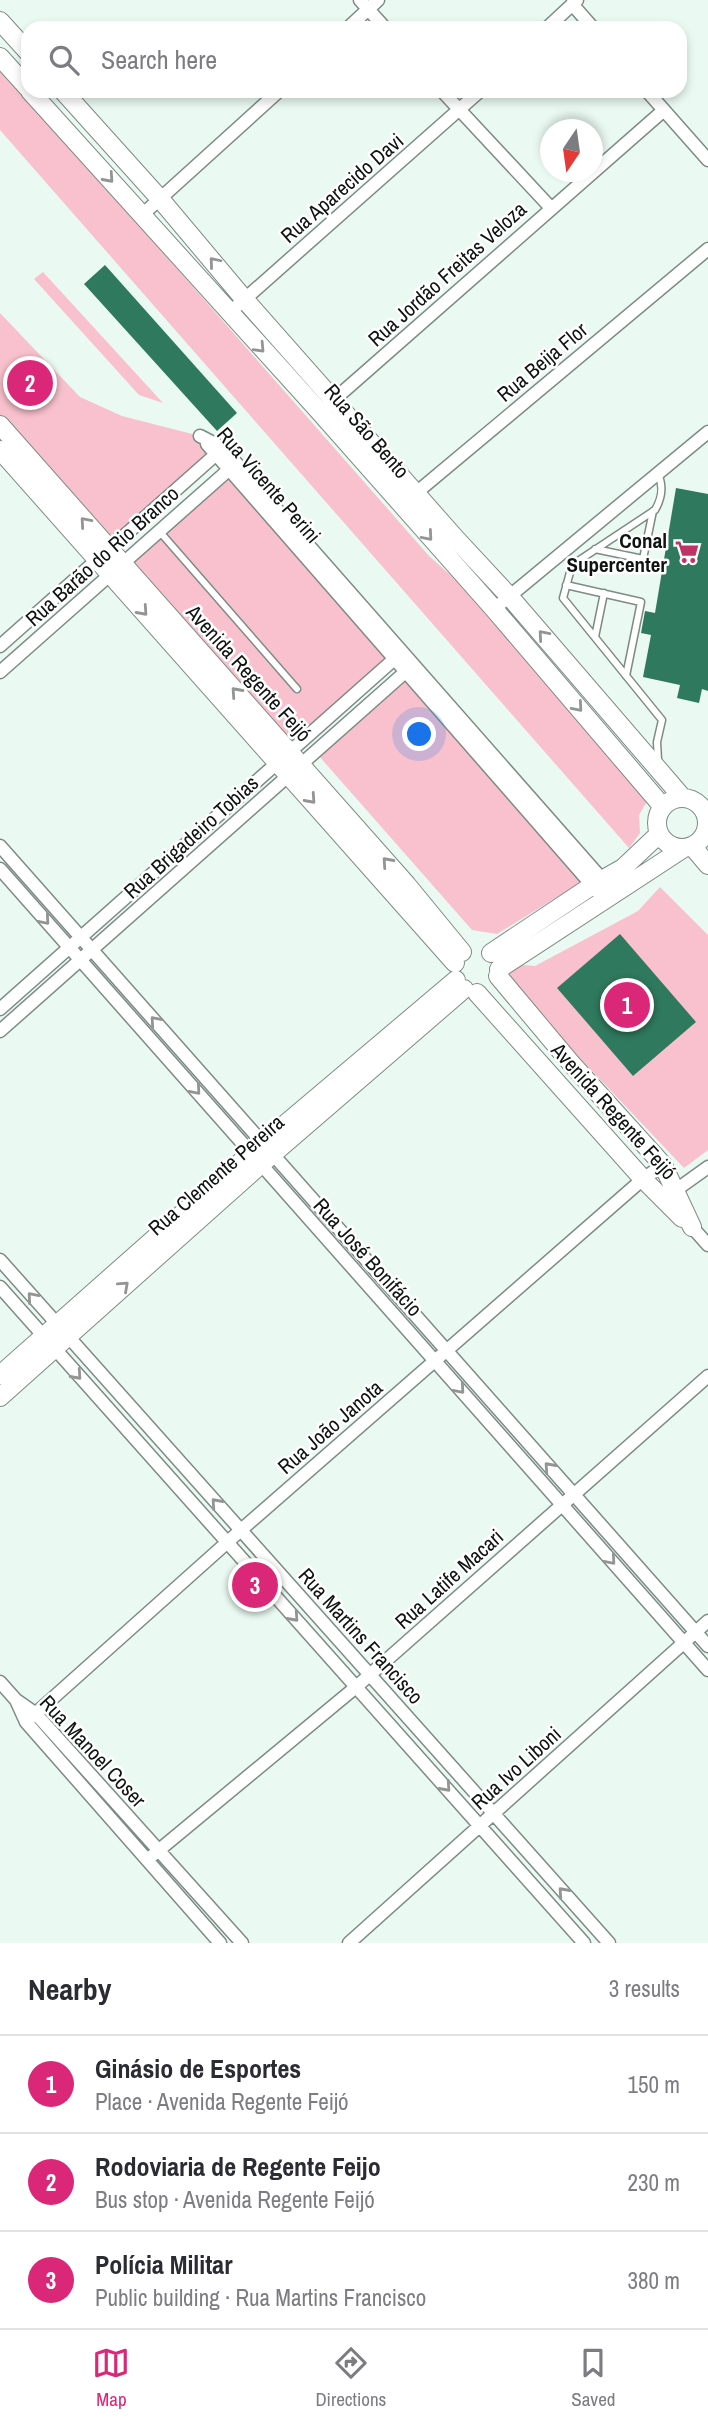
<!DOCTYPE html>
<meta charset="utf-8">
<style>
body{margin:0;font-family:"Archivo Narrow",sans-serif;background:#f7f7f7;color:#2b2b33}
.compass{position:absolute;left:540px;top:119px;width:63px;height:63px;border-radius:50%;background:#fff;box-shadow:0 4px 10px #0003;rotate:193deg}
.you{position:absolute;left:420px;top:735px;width:24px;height:24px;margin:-18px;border:5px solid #fff;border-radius:50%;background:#1a73e8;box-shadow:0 0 0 10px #1a73e833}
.badge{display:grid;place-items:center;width:46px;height:46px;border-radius:50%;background:#db2777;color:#fff;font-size:23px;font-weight:700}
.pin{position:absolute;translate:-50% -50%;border:4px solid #fff;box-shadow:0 2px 7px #0006}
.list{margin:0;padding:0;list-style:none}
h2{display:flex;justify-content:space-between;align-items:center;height:91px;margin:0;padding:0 28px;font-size:30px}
h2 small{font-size:23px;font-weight:400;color:#7c7c81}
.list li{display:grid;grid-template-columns:46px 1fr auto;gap:21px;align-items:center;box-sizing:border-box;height:98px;padding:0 28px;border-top:2px solid #e1e1e2}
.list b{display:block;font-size:26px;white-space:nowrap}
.list p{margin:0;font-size:23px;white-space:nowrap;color:#7c7c81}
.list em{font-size:23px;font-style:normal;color:#7c7c81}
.icon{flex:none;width:38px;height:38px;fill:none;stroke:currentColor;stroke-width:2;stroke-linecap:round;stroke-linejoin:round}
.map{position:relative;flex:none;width:708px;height:1943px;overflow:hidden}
.search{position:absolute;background:#fff;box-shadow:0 4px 10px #0003;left:21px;right:21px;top:21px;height:77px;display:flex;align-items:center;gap:18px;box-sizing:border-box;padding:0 24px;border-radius:21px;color:#7c7c81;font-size:26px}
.sheet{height:385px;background:#fff}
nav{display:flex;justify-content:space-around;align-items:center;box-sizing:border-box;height:98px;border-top:2px solid #e1e1e2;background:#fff;font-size:19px;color:#7c7c81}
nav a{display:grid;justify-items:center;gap:4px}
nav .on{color:#db2777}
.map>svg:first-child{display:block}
</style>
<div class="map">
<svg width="708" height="1943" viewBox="0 0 708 1943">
<rect width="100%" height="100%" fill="#eaf9f2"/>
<path fill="#f9c1cd" d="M0,60L116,199L429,556L538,653L649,798L639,815L640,833L629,848L0,130Z
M43,272L163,403L139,395L34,279Z
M0,313L80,397L122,416L200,436L216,454L109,549L0,420Z
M229,469L396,658L290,752L122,564Z
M407,679L585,880L497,934L472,930L319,756Z
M660,887L708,935V1150L684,1168L506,980L513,964L535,966L638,911Z"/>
<path fill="#2f795e" d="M105,265L237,413L217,431L84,284Z
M676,488L708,494V691L702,689L699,703L677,698L680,685L643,677L651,635L641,633L645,611L655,613Z
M620,934L696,1022L633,1076L557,988Z"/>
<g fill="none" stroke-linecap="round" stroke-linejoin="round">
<g stroke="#7e8b85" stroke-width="9">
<path id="lane" d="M160,532L297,689
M595,549L643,559L653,511
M566,585L641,602L626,676
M595,637L604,593
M658,760L657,742L662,720L563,598L572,565L655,510C662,498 664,487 658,474"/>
</g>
<g stroke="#7e8b85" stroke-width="15">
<path id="street" d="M360,0L385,28
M572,4L593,28
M348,28L378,0
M547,28L577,0
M442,91L551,208
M647,91L708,160
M142,215L279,91
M229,313L480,91
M328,405L664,110
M200,436L223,448L608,886
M207,444L598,892
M410,498L708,249
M494,609L708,432
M0,646L222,449
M0,672L233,466
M0,846L708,1646
M0,869L708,1670
M0,1009L400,654
M0,1031L411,667
M669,1195L708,1167
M692,1227L708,1245
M0,1260L609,1943
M0,1287L584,1943
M0,1682L16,1700L36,1714L242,1943
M16,1700L26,1722L220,1943
M26,1722L241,1530L643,1179L663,1165
M147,1860L356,1687L708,1376
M349,1943L708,1621"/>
</g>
<g stroke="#7e8b85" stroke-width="20">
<path id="secondary" d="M0,21L28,52
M0,57L28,88
M30,91L319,411L494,609L663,807
M63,91L161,200L245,300L457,540L510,597L683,798
M0,425L407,885L462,952
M0,450L455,963
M657 823a25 25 0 1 1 50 0a25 25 0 1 1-50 0Z
M692,846L708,865
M491,953L593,885L623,868L659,834
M499,969L684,848
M498,976L570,1062L663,1165L692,1227
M477,993L643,1179L682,1218
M0,1375L251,1153L456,980
M0,1397L260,1165L464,989"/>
</g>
<use href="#lane" stroke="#fff" stroke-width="6"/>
<use href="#street" stroke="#fff" stroke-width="12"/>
<use href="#secondary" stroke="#fff" stroke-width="18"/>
</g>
<defs><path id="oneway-chevron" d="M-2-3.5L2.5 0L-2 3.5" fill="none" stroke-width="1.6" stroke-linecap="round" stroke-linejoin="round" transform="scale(1.75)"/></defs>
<g stroke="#939594">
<use href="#oneway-chevron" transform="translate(109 178) rotate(48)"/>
<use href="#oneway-chevron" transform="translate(214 262) rotate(-130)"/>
<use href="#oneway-chevron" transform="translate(260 348) rotate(47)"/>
<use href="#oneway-chevron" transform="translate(85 522) rotate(-131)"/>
<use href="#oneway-chevron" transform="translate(428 536) rotate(49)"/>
<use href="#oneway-chevron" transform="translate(143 611) rotate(48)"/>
<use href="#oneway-chevron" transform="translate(543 635) rotate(-131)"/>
<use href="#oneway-chevron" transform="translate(236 692) rotate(-132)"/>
<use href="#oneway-chevron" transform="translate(578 707) rotate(49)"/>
<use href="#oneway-chevron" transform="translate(311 799) rotate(48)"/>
<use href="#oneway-chevron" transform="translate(387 862) rotate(-132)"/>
<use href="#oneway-chevron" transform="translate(45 920) rotate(49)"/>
<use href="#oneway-chevron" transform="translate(155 1021) rotate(-131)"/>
<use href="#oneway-chevron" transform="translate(196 1090) rotate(49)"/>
<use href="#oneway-chevron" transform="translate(124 1286) rotate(-42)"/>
<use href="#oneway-chevron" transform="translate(32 1297) rotate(-131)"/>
<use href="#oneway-chevron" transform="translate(77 1375) rotate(48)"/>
<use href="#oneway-chevron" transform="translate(460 1389) rotate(49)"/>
<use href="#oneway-chevron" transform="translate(549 1467) rotate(-132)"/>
<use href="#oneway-chevron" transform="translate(216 1503) rotate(-132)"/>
<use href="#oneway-chevron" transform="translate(611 1560) rotate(49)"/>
<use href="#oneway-chevron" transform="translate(294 1617) rotate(48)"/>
<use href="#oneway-chevron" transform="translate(446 1787) rotate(48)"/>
<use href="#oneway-chevron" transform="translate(563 1892) rotate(-132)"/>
</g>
<defs>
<g id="supermarket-bare" transform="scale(1.89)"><path d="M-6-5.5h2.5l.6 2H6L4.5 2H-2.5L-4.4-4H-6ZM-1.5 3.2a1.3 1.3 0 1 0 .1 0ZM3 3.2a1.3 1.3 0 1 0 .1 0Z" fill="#c03465" stroke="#fff" stroke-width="2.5" paint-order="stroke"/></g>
</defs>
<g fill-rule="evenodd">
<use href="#supermarket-bare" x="687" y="552"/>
</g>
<g text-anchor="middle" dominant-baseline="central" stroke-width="5" stroke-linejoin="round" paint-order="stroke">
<g font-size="21" fill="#0f1412" stroke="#fff">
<text transform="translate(342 188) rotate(-41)">Rua Aparecido Davi</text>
<text transform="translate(447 274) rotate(-42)">Rua Jordão Freitas Veloza</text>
<text transform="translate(542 362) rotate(-40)">Rua Beija Flor</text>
<text transform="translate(367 431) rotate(49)">Rua São Bento</text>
<text transform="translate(269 485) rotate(49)">Rua Vicente Perini</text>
<text transform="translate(102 556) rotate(-42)">Rua Barão do Rio Branco</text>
<text transform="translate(249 673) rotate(48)">Avenida Regente Feijó</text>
<text transform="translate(191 837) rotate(-42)">Rua Brigadeiro Tobias</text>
<text transform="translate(614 1111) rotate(48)">Avenida Regente Feijó</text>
<text transform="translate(216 1175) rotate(-41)">Rua Clemente Pereira</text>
<text transform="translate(368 1257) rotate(48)">Rua José Bonifácio</text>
<text transform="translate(330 1427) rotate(-41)">Rua João Janota</text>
<text transform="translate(449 1579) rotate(-42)">Rua Latife Macari</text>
<text transform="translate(361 1636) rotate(48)">Rua Martins Francisco</text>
<text transform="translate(93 1751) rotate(47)">Rua Manoel Coser</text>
<text transform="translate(516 1768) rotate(-42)">Rua Ivo Liboni</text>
</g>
<g font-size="21" font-weight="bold" fill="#0f1412" stroke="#fff" text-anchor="end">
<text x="667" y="540">Conal<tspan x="667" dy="24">Supercenter</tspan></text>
</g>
</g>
</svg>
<svg class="compass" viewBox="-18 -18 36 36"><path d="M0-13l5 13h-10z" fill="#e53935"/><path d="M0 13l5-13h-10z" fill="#7c7c81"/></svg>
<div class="you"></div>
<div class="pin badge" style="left:627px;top:1005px">1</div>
<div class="pin badge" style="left:30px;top:383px">2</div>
<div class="pin badge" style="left:255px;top:1585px">3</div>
<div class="search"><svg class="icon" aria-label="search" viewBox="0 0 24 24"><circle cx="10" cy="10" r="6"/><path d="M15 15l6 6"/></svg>Search here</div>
</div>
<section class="sheet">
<h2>Nearby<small>3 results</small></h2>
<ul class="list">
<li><span class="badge">1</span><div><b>Ginásio de Esportes</b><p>Place · Avenida Regente Feijó</p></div><em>150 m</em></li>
<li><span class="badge">2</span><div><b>Rodoviaria de Regente Feijo</b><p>Bus stop · Avenida Regente Feijó</p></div><em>230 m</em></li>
<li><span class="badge">3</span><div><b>Polícia Militar</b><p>Public building · Rua Martins Francisco</p></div><em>380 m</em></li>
</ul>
</section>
<nav>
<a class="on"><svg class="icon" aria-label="map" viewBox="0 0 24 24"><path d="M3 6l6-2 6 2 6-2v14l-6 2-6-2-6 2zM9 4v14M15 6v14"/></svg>Map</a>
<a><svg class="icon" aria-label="directions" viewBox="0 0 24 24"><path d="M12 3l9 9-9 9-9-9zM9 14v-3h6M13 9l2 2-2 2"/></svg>Directions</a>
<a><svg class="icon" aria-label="saved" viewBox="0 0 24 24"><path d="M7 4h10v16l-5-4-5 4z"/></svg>Saved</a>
</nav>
